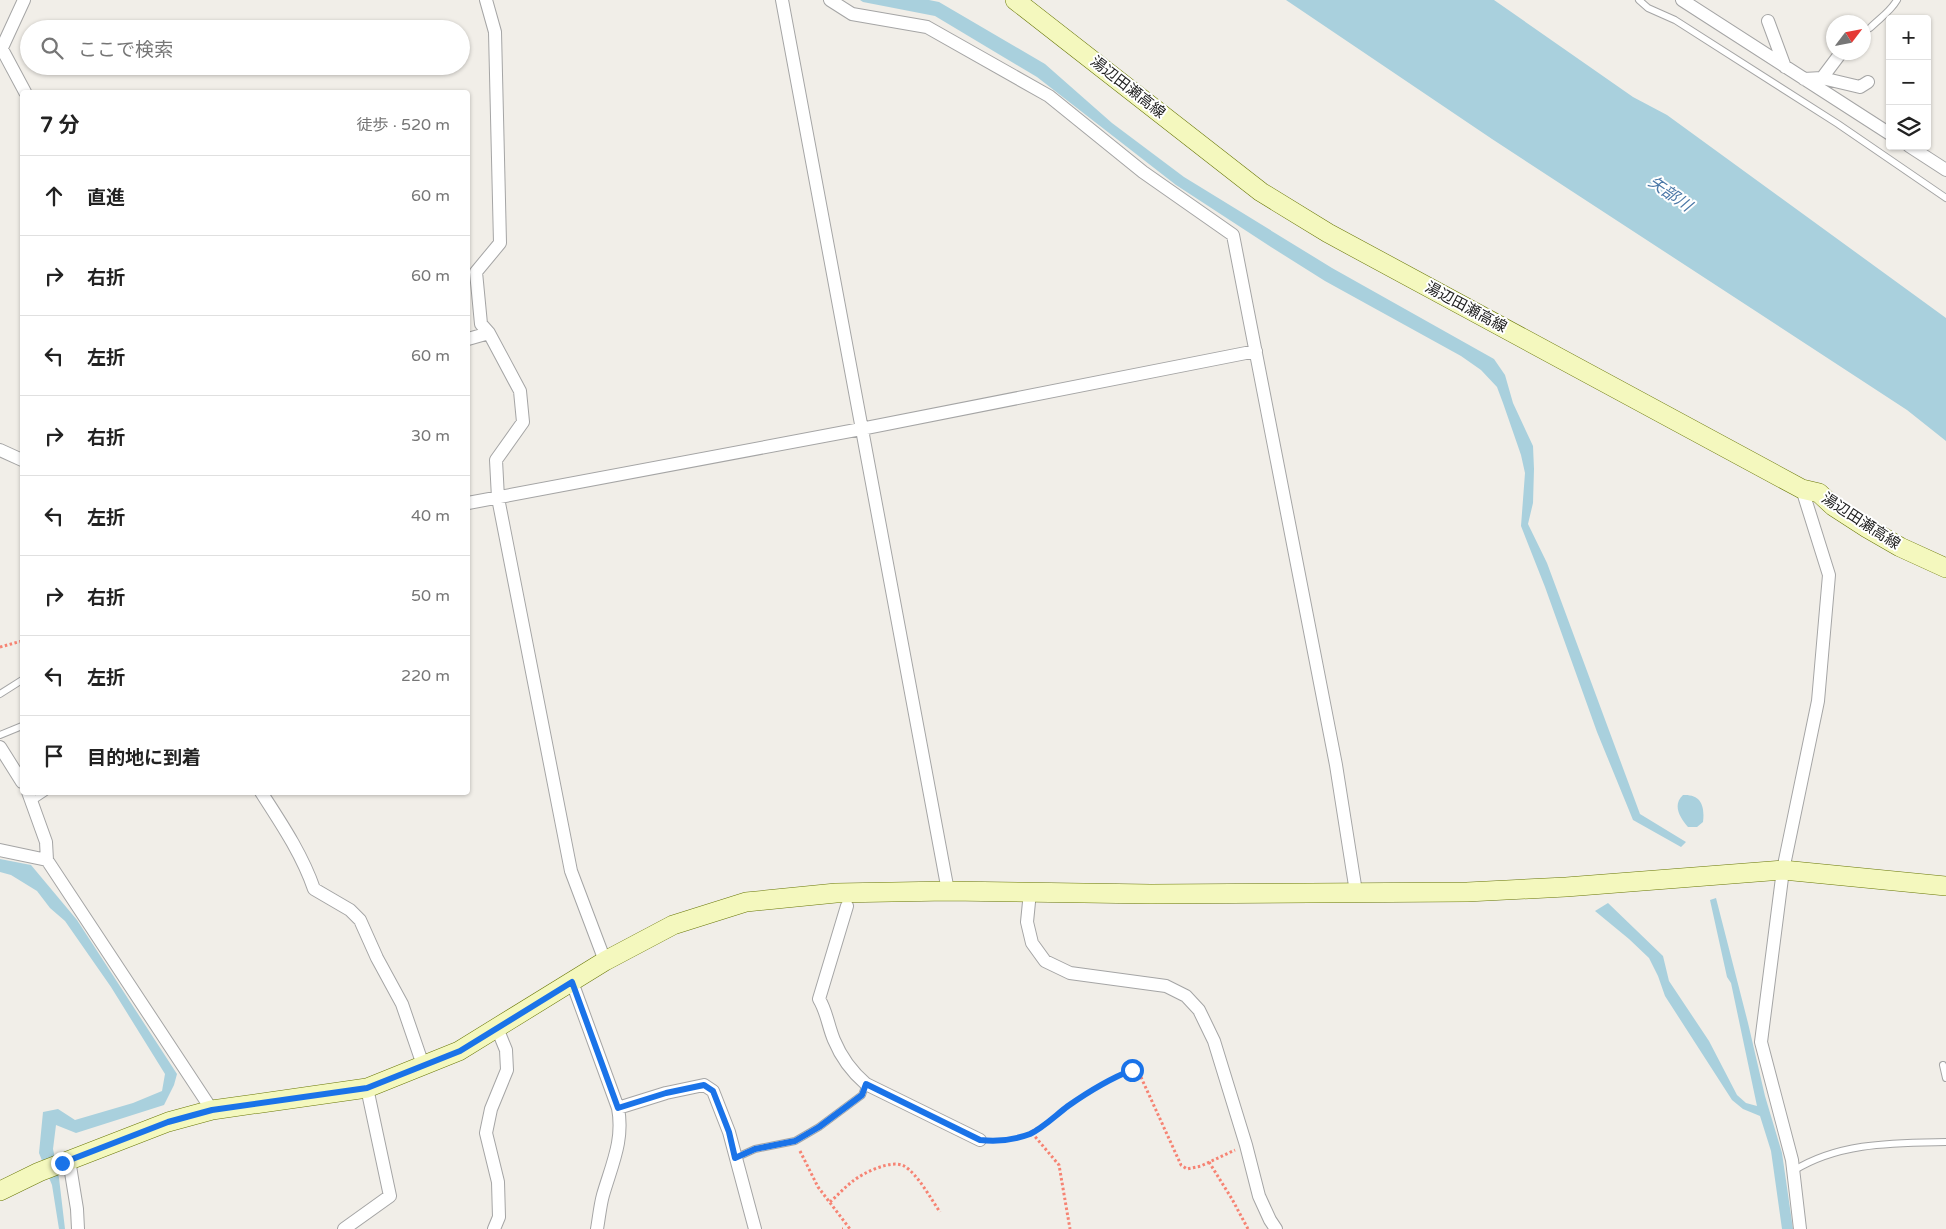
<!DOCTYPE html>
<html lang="ja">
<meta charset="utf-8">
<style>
body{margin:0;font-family:"Varela Round","Noto Sans JP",sans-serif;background:#f2f2f2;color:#222}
.controls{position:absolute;right:15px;top:15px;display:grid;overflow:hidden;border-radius:5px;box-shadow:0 1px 4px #0004}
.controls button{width:45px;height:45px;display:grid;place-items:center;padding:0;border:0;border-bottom:1px solid #e0e0e0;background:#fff;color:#222;font:25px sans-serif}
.compass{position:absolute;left:1826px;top:15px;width:45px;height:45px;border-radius:50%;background:#fff;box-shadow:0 1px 4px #0004;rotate:58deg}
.stop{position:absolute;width:15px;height:15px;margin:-11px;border:4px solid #1a73e8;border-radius:50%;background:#fff}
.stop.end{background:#1a73e8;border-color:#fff;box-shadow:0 1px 5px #0008}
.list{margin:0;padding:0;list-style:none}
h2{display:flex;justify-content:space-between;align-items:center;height:65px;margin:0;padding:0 20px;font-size:21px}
h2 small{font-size:16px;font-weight:400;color:#767676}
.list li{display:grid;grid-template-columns:32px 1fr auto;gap:15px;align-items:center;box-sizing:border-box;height:80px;padding:0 20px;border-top:1px solid #e0e0e0}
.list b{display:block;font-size:19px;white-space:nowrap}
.list em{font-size:16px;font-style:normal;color:#767676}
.icon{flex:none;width:28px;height:28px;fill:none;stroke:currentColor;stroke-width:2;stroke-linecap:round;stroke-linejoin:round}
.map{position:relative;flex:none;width:1946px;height:1229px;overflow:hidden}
.search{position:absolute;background:#fff;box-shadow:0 1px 4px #0004;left:20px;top:20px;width:450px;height:55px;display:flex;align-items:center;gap:12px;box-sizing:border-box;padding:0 18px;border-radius:28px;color:#767676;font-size:19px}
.panel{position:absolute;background:#fff;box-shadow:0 1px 4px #0004;left:20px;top:90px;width:450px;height:705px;border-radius:5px}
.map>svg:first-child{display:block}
</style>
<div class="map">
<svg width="1946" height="1229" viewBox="0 0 1946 1229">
<rect width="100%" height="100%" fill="#f1eee8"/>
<path fill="#a9d0dd" d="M860,0H929L939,2L1045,64L1112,123L1184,177L1332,268L1494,359L1505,375L1513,403L1533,446L1534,469L1533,503L1528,524L1547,563L1640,814L1686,842L1681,847L1633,820L1597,732L1545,587L1521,526L1525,473L1521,455L1503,403L1497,387L1481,370L1461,356L1325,281L1271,247L1176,185L1037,77L935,16L863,2Z
M1286,0H1494L1633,97L1667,115L1946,318V441L1907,410L1492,139Z
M1683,795C1701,794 1705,806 1703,822L1697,827H1688C1680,818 1672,805 1683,795Z
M0,859L31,865L77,920L177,1074L174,1085L164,1105L76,1133L56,1125L53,1149L59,1178L65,1229H59L52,1185L39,1153L43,1112L58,1109L75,1120L133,1103L162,1091L165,1074L111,987L65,921L50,908L37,891L11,875L0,872Z
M1716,898L1748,1023L1765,1096L1782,1153L1793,1229H1782L1771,1151L1760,1116L1743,1109L1732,1100L1665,996L1658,976L1649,958L1629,939L1595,911L1608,903L1663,956L1669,981L1709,1041L1737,1095L1746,1103L1757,1106L1731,983L1727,977L1710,900Z"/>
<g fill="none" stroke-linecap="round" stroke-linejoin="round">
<g stroke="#a5a5a5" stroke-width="8">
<path id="lane" d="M1639,0L1648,8L1675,20L1838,124L1946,198
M1870,28C1880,18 1890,12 1897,0
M0,694L22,680
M0,735L22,726
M31,802L46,792
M1943,1065L1946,1078
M735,1158L755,1149L795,1141L819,1127L862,1095L866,1084
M1793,1171C1839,1142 1894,1143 1946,1142"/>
</g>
<g stroke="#a5a5a5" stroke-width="14">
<path id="street" d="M486,0L495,32L500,243L476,272L481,324L489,333L520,391L523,422L496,460L498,498L571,871L605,961
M782,0L948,891
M830,0L852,14L927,27L1049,96L1143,172L1233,235L1336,765L1356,892
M1682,0L1890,134
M1768,21L1785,67
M2,49L25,92
M0,52L24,0
M1822,78L1840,54
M1804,79L1822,78L1860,87L1868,82
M1909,146L1946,170
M468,339L489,333
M0,450L22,460
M468,503L861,429L1256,351
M0,747L22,782
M28,792L46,842L47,860
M261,792C281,823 302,854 314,889L350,910L360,920L377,958L402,1004L423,1065
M0,850L47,860L212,1110
M1030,892L1027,922L1032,943L1045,961L1070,973L1166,986L1186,996L1199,1010L1214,1041L1246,1145L1259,1196L1270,1220L1276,1229
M847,906L819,999C827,1012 828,1026 834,1040C841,1057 852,1072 866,1084L980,1140
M572,982L618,1108C624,1140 612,1164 603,1195C600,1206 599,1218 597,1229
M618,1108L666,1093L704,1085L713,1091L729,1132L755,1229
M69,1160L77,1209L78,1229
M344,1229L390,1196L367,1088
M494,1229L499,1217L498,1182L486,1133L491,1109L507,1070L506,1050L497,1028
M1800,1229L1792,1160L1761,1042L1783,870L1818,701L1829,575L1802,489"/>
</g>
<g stroke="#697708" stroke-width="20">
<path id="secondary" d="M1015,0L1261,192L1328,233L1802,489L1819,493L1833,506L1867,528L1900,547L1946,568
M0,1191L39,1172L168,1122L212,1110L367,1088L459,1051L605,961L673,925L746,902L836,893L948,891L1151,894L1467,892L1566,887L1783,870L1946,886"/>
</g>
<path stroke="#f68373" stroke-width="3" stroke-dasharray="2.5 2.5" stroke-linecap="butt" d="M0,647L22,641
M1032,1133L1059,1165L1070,1229
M993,1141C1025,1144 1047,1120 1071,1104C1091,1091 1110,1079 1132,1070L1140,1075L1181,1165L1187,1169L1201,1166L1235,1150
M800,1151L818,1187L850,1229
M1209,1162L1232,1199L1248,1229
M830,1202C838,1195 845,1187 853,1181C863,1173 891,1159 904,1166C917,1173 931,1199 940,1212
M842,1229H843"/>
<use href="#lane" stroke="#fff" stroke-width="6"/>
<use href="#street" stroke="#fff" stroke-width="12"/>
<use href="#secondary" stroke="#f4f8be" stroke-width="19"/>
</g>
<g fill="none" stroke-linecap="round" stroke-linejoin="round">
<path stroke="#1a73e8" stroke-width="6" d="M62,1163L168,1122L212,1110L367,1088L460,1051L572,982L618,1108L666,1093L704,1085L713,1091L729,1132L735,1158L755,1149L795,1141L819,1127L862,1095L866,1084L980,1140C997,1142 1014,1140 1030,1134C1043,1128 1056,1115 1068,1106C1088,1092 1109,1079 1132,1070"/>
</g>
<g text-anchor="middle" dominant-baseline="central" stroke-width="4" stroke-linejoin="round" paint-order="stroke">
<g font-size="15" fill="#212121" stroke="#fff">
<text transform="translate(1128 87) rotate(38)">湯辺田瀬高線</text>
<text transform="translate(1466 307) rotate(28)">湯辺田瀬高線</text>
<text transform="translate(1861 521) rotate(33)">湯辺田瀬高線</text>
</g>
<g font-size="16" font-style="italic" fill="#4b78a7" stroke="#fff">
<text transform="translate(1670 194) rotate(35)">矢部川</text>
</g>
</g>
</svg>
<div class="controls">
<button>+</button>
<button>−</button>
<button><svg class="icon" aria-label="layers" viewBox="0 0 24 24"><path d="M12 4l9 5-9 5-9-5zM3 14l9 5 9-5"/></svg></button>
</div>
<svg class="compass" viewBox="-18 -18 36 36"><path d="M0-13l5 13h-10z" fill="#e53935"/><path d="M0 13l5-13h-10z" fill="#767676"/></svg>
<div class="stop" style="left:1132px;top:1070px"></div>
<div class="stop end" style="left:62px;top:1163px"></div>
<div class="search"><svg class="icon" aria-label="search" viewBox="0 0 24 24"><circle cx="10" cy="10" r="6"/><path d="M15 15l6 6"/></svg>ここで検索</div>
<section class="panel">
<h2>7 分<small>徒歩 · 520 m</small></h2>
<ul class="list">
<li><svg class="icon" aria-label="ahead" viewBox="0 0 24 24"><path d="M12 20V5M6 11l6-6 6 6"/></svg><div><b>直進</b></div><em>60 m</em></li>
<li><svg class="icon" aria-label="right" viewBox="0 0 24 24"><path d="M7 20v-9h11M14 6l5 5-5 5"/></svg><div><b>右折</b></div><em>60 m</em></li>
<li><svg class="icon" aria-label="left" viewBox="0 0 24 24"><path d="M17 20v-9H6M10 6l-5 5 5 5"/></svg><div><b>左折</b></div><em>60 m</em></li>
<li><svg class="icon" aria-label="right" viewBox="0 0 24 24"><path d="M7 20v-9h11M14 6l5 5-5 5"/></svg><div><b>右折</b></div><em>30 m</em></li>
<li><svg class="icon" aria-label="left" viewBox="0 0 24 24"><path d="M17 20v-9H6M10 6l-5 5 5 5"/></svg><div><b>左折</b></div><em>40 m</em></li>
<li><svg class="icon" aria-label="right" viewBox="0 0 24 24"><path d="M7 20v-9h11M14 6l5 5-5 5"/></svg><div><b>右折</b></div><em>50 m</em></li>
<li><svg class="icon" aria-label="left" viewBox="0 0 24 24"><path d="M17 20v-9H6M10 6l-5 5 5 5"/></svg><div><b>左折</b></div><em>220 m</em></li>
<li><svg class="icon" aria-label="arrive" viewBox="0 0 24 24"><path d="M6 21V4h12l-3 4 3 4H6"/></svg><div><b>目的地に到着</b></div></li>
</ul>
</section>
</div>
